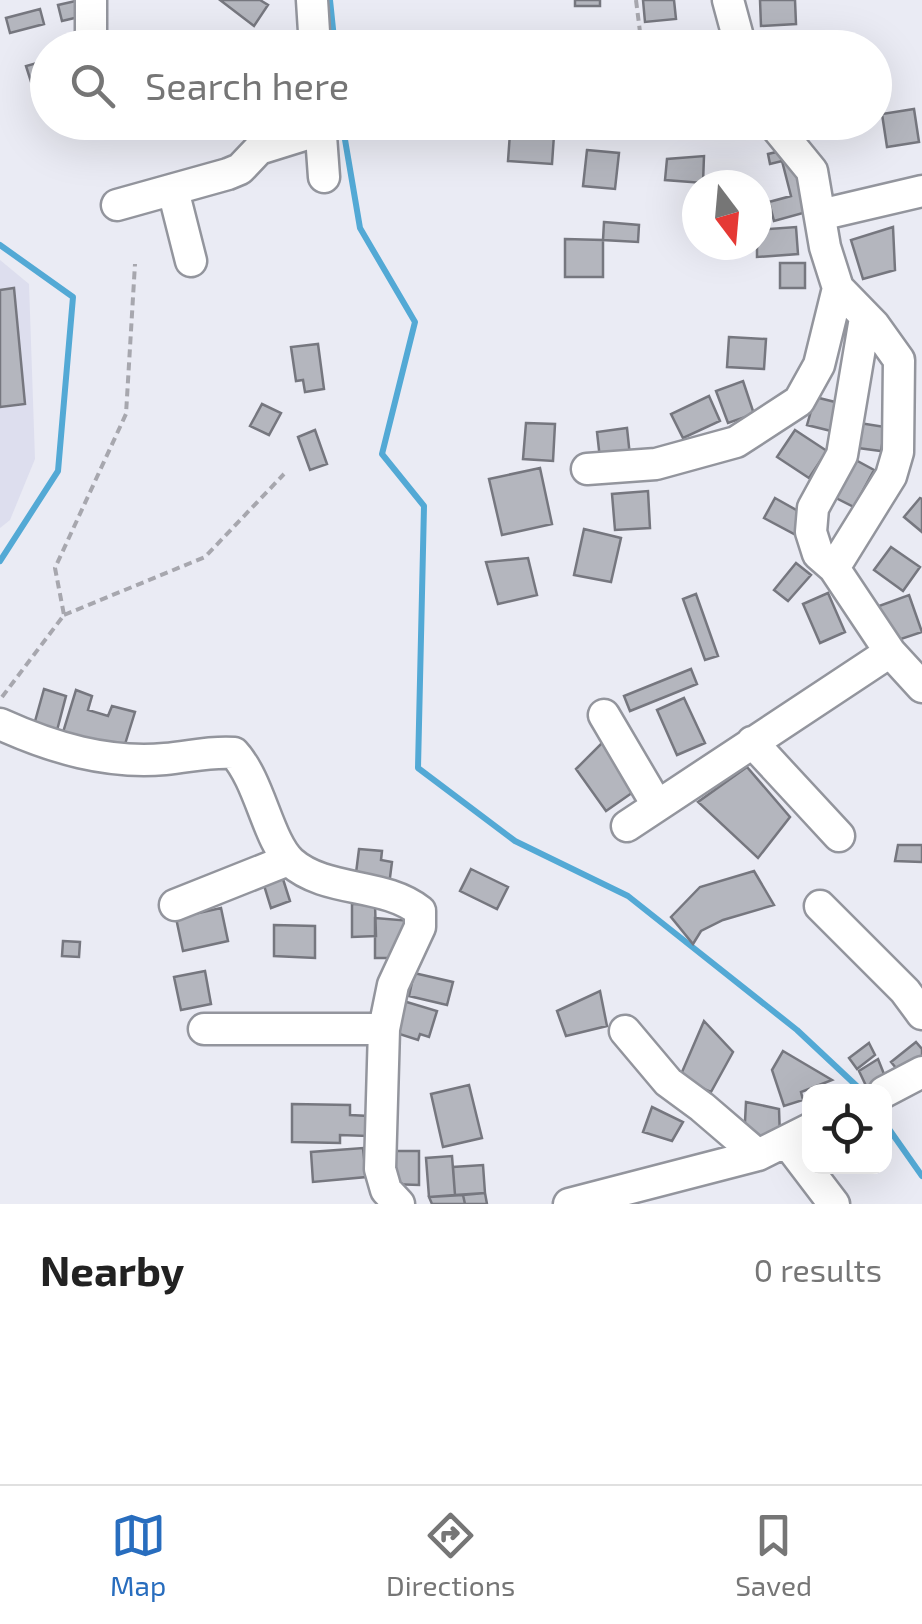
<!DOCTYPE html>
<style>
body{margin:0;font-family:"Exo 2",sans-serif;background:#f6f6f6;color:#222}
.controls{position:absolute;right:30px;bottom:30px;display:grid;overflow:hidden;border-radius:20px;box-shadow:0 10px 40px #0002}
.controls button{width:90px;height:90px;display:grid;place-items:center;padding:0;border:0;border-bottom:2px solid #e0e0e0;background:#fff;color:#222;font:50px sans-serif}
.compass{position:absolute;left:682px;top:170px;width:90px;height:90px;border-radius:50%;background:#fff;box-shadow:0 10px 40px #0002;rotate:164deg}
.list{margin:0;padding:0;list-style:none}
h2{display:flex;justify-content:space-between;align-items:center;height:130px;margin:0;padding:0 40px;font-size:42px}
h2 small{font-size:32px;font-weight:400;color:#767676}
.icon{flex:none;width:55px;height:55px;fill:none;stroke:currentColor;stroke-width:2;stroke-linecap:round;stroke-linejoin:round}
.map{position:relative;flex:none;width:922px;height:1204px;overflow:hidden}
.search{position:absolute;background:#fff;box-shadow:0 10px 40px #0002;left:30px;right:30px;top:30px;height:110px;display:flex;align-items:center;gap:25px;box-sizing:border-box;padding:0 35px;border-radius:55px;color:#767676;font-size:38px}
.sheet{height:280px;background:#fff}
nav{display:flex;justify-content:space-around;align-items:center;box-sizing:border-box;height:140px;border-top:2px solid #e0e0e0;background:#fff;font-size:28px;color:#767676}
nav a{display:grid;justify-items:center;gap:5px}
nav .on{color:#286dbe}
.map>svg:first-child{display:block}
</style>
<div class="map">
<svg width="922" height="1204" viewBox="0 0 922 1204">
<rect width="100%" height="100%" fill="#eaebf4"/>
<path fill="#dddeee" d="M0,260L29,284L35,459L10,520L0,528Z"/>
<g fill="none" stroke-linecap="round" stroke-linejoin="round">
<path stroke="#53a9d5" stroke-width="6" d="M330,0L335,48
M342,122L360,228L415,322L382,454L424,506L418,768L515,841L628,896L797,1030L861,1090
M0,245L73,297L58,471L0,561
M884,1122L922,1176"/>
</g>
<path fill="#b4b6be" stroke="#76777f" stroke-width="2.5" d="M80,0L83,16L62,21L58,5Z
M220,0H260L268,5L254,26Z
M575,0H600V6H575Z
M643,0H674L676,19L645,22Z
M760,0H795L796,24L761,26Z
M40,9L44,24L10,33L6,18Z
M523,35L562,36V48H523Z
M48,60V87L43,81L32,85L26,66Z
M914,109L919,142L887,147L882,114Z
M510,133L554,135L552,164L508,161Z
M587,150L619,153L615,189L583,186Z
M785,150L814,210L774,221L769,202L791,196L782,161L770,164L768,154Z
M704,156L703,183L665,180L667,159Z
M604,222L639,225L638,242L603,240Z
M796,227L798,254L757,257V230Z
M893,227L895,270L863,279L851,240Z
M565,239L603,240V277H565Z
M780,263H805V288H780Z
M14,288L25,404L0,407V290Z
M729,337L766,339L764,369L727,367Z
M318,344L324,389L305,392L303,380L296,381L291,347Z
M743,381L754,414L728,423L716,391Z
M709,396L720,421L683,438L671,414Z
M815,397L843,404L835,432L807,425Z
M262,404L281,413L269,435L250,426Z
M853,422L885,427L881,451L850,447Z
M526,423L555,424L553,461L523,459Z
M627,428L630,456L600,459L597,432Z
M315,430L327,464L310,470L298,437Z
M795,430L827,451L809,478L777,457Z
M852,458L874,470L854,507L832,496Z
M540,468L552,524L502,535L489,479Z
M648,491L650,528L615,530L612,494Z
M775,498L807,516L796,535L764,518Z
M920,498L922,499V532L904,517Z
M584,529L621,538L611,582L574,575Z
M891,547L920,567L903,591L874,570Z
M528,558L537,595L498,604L486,562Z
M796,563L811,575L788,601L774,590Z
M828,593L845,632L820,643L803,604Z
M696,594L718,656L705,660L683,599Z
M909,595L922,632L892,642L879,606Z
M691,669L697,684L630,711L624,696Z
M44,689L66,696L55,738L32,732Z
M76,690L92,696L88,710L108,716L112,706L135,712L121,757L61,739Z
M684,698L705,743L677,755L657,710Z
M608,737L639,788L606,811L576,769Z
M747,767L790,817L758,858L698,802Z
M898,845H922V862L895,861Z
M359,849L382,851L381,860L392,862L389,885L355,881Z
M471,869L508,887L497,909L460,891Z
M754,871L774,905L723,920L701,931L693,944L671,917L700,887Z
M282,876L290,901L271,908L263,882Z
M352,904H375L376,936L352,937Z
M221,908L228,941L183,951L176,918Z
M375,918L412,921L401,958H375Z
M274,925L315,926V958L274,956Z
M63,941L80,942L79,957L62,956Z
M205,971L211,1004L181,1010L174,977Z
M414,973L453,982L447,1005L409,996Z
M600,991L607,1026L566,1036L557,1011Z
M400,1000L437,1011L429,1037L420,1034L418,1040L390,1031Z
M704,1021L733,1052L711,1092L679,1079Z
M916,1042L922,1049V1057L901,1074L891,1062Z
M869,1043L875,1055L857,1069L849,1058Z
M783,1051L832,1080L801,1092L803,1100L784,1106L772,1070Z
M878,1059L886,1079L868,1090L859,1071Z
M469,1085L482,1138L443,1147L431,1094Z
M746,1102L779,1109L780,1137L744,1141Z
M292,1104L350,1105V1115L369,1116L368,1136L340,1135V1143L292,1142Z
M652,1107L683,1122L672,1141L643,1132Z
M363,1148L366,1177L313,1182L311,1152Z
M391,1151H419V1185L391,1184Z
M452,1156L455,1195L429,1197L426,1158Z
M483,1165L485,1193L455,1195L453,1167Z
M485,1193L487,1204H465L463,1195Z
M463,1195L465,1204H432L429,1197Z"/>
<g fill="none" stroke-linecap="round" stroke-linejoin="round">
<g stroke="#93959d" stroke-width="35">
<path id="minor" d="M312,0L315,48
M728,0L741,48
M91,48V0
M320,122L324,177
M772,122L812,171L825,247L838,288L874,325L899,360L898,452L891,476L834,568
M173,190L191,261
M117,205L228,174L240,169L259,149L320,130
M820,215L922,191
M865,318L842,455L813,508L811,532L818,554L834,568L890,652L922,687
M587,469L656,464L736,442L799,401L819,365L838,288
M604,715L657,805
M0,724C53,748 107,764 165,759C189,757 210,751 234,753C260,781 268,841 291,862C326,893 384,882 420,911V927L393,985L384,1029L380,1169L386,1190L399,1204
M752,742L839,836
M627,826L890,652
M175,905L288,860
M820,906L905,991L922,1014
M204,1029H384
M625,1031L668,1082L702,1107L758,1155
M884,1092L922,1072
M786,1141L834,1204
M569,1204L758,1155L810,1129"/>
</g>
<path stroke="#a7a7ae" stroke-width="4" stroke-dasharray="8 5" stroke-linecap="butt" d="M636,0L642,48
M581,134V122
M64,615L205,557L284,474
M2,697L64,615L55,568L126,414L135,264"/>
<use href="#minor" stroke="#fff" stroke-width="30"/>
</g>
</svg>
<div class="controls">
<button><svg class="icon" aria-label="locate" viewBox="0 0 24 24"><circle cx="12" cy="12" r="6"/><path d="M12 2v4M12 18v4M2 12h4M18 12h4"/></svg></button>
</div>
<svg class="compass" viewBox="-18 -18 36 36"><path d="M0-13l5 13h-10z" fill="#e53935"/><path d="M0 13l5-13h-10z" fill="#767676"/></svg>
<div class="search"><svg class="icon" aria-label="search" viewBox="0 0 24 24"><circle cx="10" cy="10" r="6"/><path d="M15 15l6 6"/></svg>Search here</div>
</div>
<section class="sheet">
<h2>Nearby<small>0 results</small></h2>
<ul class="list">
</ul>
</section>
<nav>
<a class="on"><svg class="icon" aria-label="map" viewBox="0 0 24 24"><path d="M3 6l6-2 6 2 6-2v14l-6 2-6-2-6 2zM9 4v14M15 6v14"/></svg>Map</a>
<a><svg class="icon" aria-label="directions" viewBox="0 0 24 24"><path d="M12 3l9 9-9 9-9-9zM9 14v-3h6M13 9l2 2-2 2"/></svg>Directions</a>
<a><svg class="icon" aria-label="saved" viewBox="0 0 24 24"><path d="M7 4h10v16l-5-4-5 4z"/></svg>Saved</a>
</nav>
